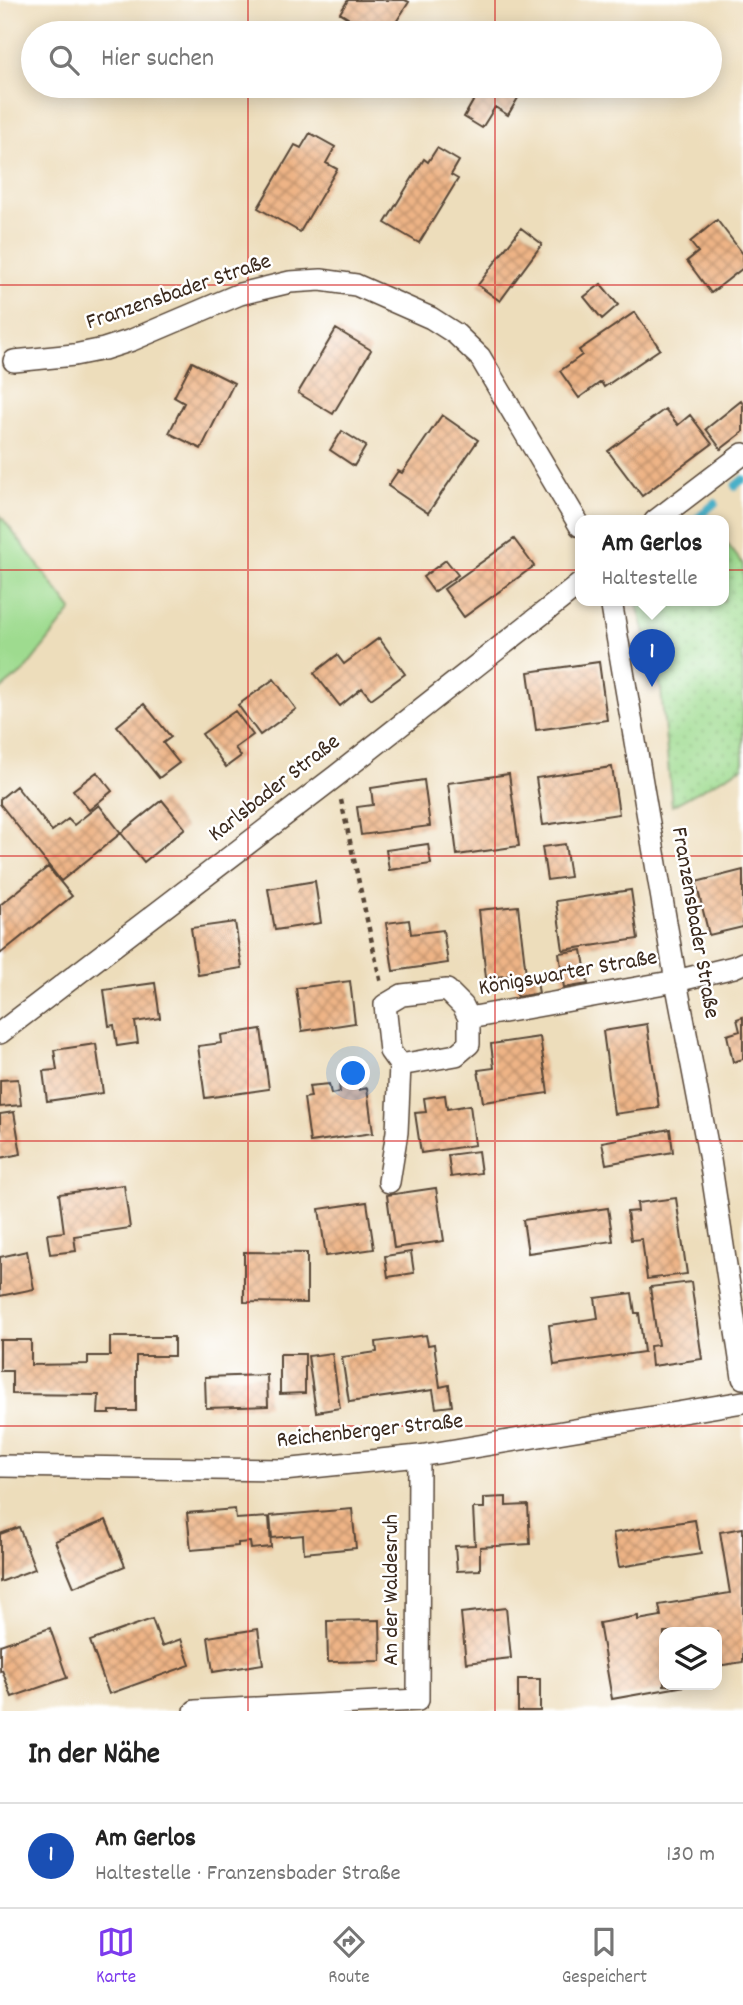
<!DOCTYPE html>
<html lang="de">
<meta charset="utf-8">
<style>
body{margin:0;font-family:Dekko,sans-serif;background:#f2f2f2;color:#222}
.controls{position:absolute;right:21px;bottom:21px;display:grid;overflow:hidden;border-radius:14px;box-shadow:0 4px 18px #0003}
.controls button{width:63px;height:63px;display:grid;place-items:center;padding:0;border:0;border-bottom:2px solid #e0e0e0;background:#fff;color:#222;font:35px sans-serif}
.you{position:absolute;left:354px;top:1074px;width:24px;height:24px;margin:-18px;border:5px solid #fff;border-radius:50%;background:#1a73e8;box-shadow:0 0 0 10px #1a73e833}
.badge{display:grid;place-items:center;width:46px;height:46px;border-radius:50%;background:#7c3aed;color:#fff;font-size:23px;font-weight:700}
.pin{position:absolute;translate:-50% -58px;filter:drop-shadow(0 2px 4px #0008)}
.pin::after{content:'';position:absolute;top:37px;width:24px;height:21px;background:inherit;clip-path:polygon(0 0,100% 0,50% 100%)}
.popup{position:absolute;left:575px;top:515px;width:154px;height:91px;box-sizing:border-box;display:grid;place-content:center;border-radius:14px;background:#fff;filter:drop-shadow(0 2px 5px #0005);font-size:23px;white-space:nowrap;color:#767676}
.popup b{font-size:26px;color:#222}
.popup::after{content:'';position:absolute;left:50%;top:100%;margin-left:-14px;border:14px solid transparent;border-top-color:#fff}
.list{margin:0;padding:0;list-style:none}
h2{display:flex;justify-content:space-between;align-items:center;height:91px;margin:0;padding:0 28px;font-size:30px}
h2 small{font-size:23px;font-weight:400;color:#767676}
.list li{display:grid;grid-template-columns:46px 1fr auto;gap:21px;align-items:center;box-sizing:border-box;height:105px;padding:0 28px;border-top:2px solid #e0e0e0}
.list b{display:block;font-size:26px;white-space:nowrap}
.list p{margin:0;font-size:23px;white-space:nowrap;color:#767676}
.list em{font-size:23px;font-style:normal;color:#767676}
.icon{flex:none;width:38px;height:38px;fill:none;stroke:currentColor;stroke-width:2;stroke-linecap:round;stroke-linejoin:round}
.map{position:relative;flex:none;width:743px;height:1711px;overflow:hidden}
.search{position:absolute;background:#fff;box-shadow:0 4px 18px #0003;left:21px;right:21px;top:21px;height:77px;display:flex;align-items:center;gap:18px;box-sizing:border-box;padding:0 24px;border-radius:38px;color:#767676;font-size:26px}
.sheet{height:196px;background:#fff}
nav{display:flex;justify-content:space-around;align-items:center;box-sizing:border-box;height:98px;border-top:2px solid #e0e0e0;background:#fff;font-size:19px;color:#767676}
nav a{display:grid;justify-items:center;gap:4px}
nav .on{color:#7c3aed}
.map>svg:first-child{display:block}
</style>
<div class="map">
<svg width="743" height="1711" viewBox="0 0 743 1711">
<defs>
<pattern id="park-dots" width="8" height="8" patternUnits="userSpaceOnUse" patternTransform="scale(1.75)"><rect width="8" height="8" fill="#9edb8f"/><path d="M2 2h.1M6 6h.1" fill="none" stroke="#89bc7b" stroke-width="1.8" stroke-linecap="round"/></pattern>
<pattern id="building-cross-hatch" width="8" height="8" patternUnits="userSpaceOnUse" patternTransform="scale(1.75)"><rect width="8" height="8" fill="#eeb486"/><path d="M0 0l8 8M0 8l8-8" fill="none" stroke="#c2936d"/></pattern>
</defs>
<rect width="100%" height="100%" fill="#fff"/>
<filter id="ink" filterUnits="userSpaceOnUse"><feTurbulence type="fractalNoise" baseFrequency=".0143" numOctaves="2"/><feDisplacementMap in="SourceGraphic" scale="14" xChannelSelector="R" yChannelSelector="G"/><feConvolveMatrix kernelMatrix="1 2 1 2 8 2 1 2 1" color-interpolation-filters="sRGB"/></filter>
<filter id="wash" filterUnits="userSpaceOnUse"><feTurbulence type="fractalNoise" baseFrequency=".00686" numOctaves="4" result="noise"/><feDisplacementMap in="SourceGraphic" scale="28" xChannelSelector="R" yChannelSelector="G"/><feGaussianBlur stdDeviation="1.57" result="paint"/><feColorMatrix in="noise" values="0 0 0 0 0 0 0 0 0 0 0 0 0 0 0 0 0 1.4 0 .05"/><feComposite in="paint" operator="in"/></filter>
<g filter="url(#wash)">
<rect width="100%" height="100%" fill="#edddbb"/>
<path fill="#9edb8f" stroke="#6c8256" stroke-width="2" d="M0,515L72,610L24,671L0,690Z"/>
<path fill="url(#park-dots)" stroke="#6c8256" stroke-width="2" d="M724,540L743,564V767L672,806L661,690L636,601H724Z"/>
<g fill="none" stroke-linecap="round" stroke-linejoin="round">
<path stroke="#49b0c8" stroke-width="8" d="M735,486L743,479
M694,521L715,503"/>
</g>
<g id="blocks">
<path fill="url(#building-cross-hatch)" d="M348,0H405L409,2L389,33H372L340,13Z
M468,86H525L508,115L495,107L482,128L464,117L476,96L466,90Z
M310,133L335,147L326,163L337,169L300,232L258,208L295,145L301,148Z
M437,148L459,161L451,175L458,179L419,243L385,223L424,159L428,162Z
M717,220L743,254V268L711,293L687,261L698,252L690,242Z
M521,228L542,244L500,301L478,285Z
M601,284L618,305L602,319L584,297Z
M635,312L660,349L604,387L601,382L579,398L560,371L582,355L579,350Z
M336,329L371,350L333,414L298,393Z
M192,362L234,383L201,449L169,433L184,403L174,397Z
M741,401L743,404V432L721,449L706,429Z
M665,409L678,425L690,415L712,444L642,496L608,451Z
M442,415L478,440L428,513L388,486L398,471L402,473Z
M342,431L366,446L354,466L330,450Z
M514,539L534,566L464,617L444,589Z
M446,560L458,575L434,592L423,577Z
M379,638L405,674L371,699L362,688L340,706L314,673L337,655L344,664Z
M599,662L607,720L536,730L528,672Z
M274,679L296,709L260,735L238,705Z
M144,704L171,737L163,743L179,763L159,778L117,726Z
M235,711L253,735L235,748L241,756L226,767L202,734Z
M612,767L619,814L543,825L536,778Z
M97,772L112,791L89,810L73,790Z
M509,774L519,846L457,855L448,783Z
M424,780L430,826L361,835L357,807L373,805L371,788Z
M16,786L52,831L68,819L74,825L99,805L121,833L61,881L0,804V799Z
M162,800L185,828L144,862L121,833Z
M428,844L431,864L389,870L386,850Z
M565,844L570,877L547,880L542,847Z
M48,867L72,896L0,954V905Z
M743,870V927L709,935L696,882Z
M315,881L321,923L275,930L268,889Z
M631,890L638,939L563,950L556,901Z
M518,906L526,974L535,972L539,993L517,997L513,975L486,978L479,910Z
M409,920L411,934L443,930L448,963L393,971L386,923Z
M235,922L242,968L198,975L191,928Z
M582,950L588,984L564,988L559,953Z
M350,981L355,1023L302,1031L296,988Z
M155,983L160,1018L135,1022L138,1043L117,1046L114,1025L109,1026L104,990Z
M743,1017V1059L733,1062L727,1035L740,1031L737,1019Z
M647,1024L659,1108L614,1114L603,1031Z
M261,1029L269,1089L205,1098L198,1046L222,1043L221,1035Z
M540,1037L548,1093L483,1102L478,1070L494,1068L491,1044Z
M96,1044L103,1093L47,1101L43,1071L57,1070L54,1050Z
M18,1079L21,1105L0,1107V1080Z
M357,1080L359,1090L367,1088L373,1133L310,1142L304,1098L311,1097L309,1086L329,1084L331,1094L340,1092L339,1082Z
M445,1095L447,1109L470,1105L475,1145L421,1153L415,1113L426,1112L424,1098Z
M14,1112L21,1154L0,1158V1114Z
M670,1129L673,1152L606,1164L602,1142Z
M478,1151L481,1173L451,1177L448,1155Z
M124,1185L130,1228L74,1236L76,1251L50,1254L47,1234L64,1232L59,1194Z
M436,1188L444,1241L394,1248L387,1195Z
M676,1198L687,1274L647,1279L642,1239L631,1240L627,1212L638,1211L637,1203Z
M367,1202L374,1249L326,1256L319,1209Z
M608,1208L613,1241L528,1253L523,1220Z
M27,1251L34,1289L0,1296V1257Z
M244,1252L307,1253V1303L244,1302Z
M411,1252L414,1273L388,1277L385,1256Z
M691,1282L702,1359L652,1366L650,1346L658,1345L650,1287Z
M632,1293L635,1313H639L644,1352L554,1365L549,1325L598,1318L595,1298Z
M426,1335L428,1345L434,1344L440,1387L449,1385L452,1406L436,1408L433,1390L349,1402L342,1357L377,1352L376,1342Z
M110,1337H174V1356H136V1411H110V1414H98L99,1395L12,1394V1371H0V1340H31V1365L88,1364V1356H110Z
M332,1353L340,1408L316,1412L308,1356Z
M280,1354H305V1393L280,1394Z
M267,1375L268,1406L206,1408L205,1377Z
M506,1497V1506L528,1505L530,1544L480,1547V1570L457,1571L455,1546L475,1545L473,1508H484V1498Z
M235,1509L236,1519L269,1517L271,1547L251,1549L250,1542L238,1543V1546L191,1550L187,1513Z
M352,1509L356,1548L304,1553L303,1535L272,1538L270,1516Z
M106,1520L125,1566L74,1587L55,1541Z
M695,1520L701,1554L619,1567L613,1533Z
M19,1527L35,1569L0,1582V1534Z
M743,1528V1662L717,1666V1632H664V1685L685,1686L612,1699L599,1623L638,1616V1620L661,1616L659,1605L730,1593L720,1532Z
M506,1608L511,1658L466,1663L461,1613Z
M152,1619L162,1646L181,1639L190,1665L109,1694L90,1641Z
M380,1620L381,1661L328,1662L327,1621Z
M50,1628L67,1678L12,1697L2,1670L0,1671V1645Z
M258,1629L263,1664L213,1672L208,1637Z
M518,1679H540V1711H518Z"/>
</g>
</g>
<g filter="url(#ink)">
<use href="#blocks" fill-opacity="0" stroke="#564536" stroke-width="2"/>
<g fill="none" stroke-linecap="round" stroke-linejoin="round">
<g stroke="#564536" stroke-width="24">
<path id="minor" d="M14,361L74,355L104,349L132,340L240,294L290,282L321,280L356,285L431,318L456,334L480,357L580,526
M655,521L743,454
M611,601L676,981L710,1160L743,1378
M469,1018L463,1006L447,990L402,995L385,1005L390,1051L400,1065L456,1055L469,1044V1018L676,981L734,967L743,963
M0,1033L336,776L580,584
M389,1182L397,1132L400,1065
M0,1466L283,1470L419,1456L743,1402
M195,1711L418,1700L419,1456"/>
</g>
<path stroke="#564536" stroke-width="4.5" stroke-dasharray="5 5" stroke-linecap="butt" d="M341,800L381,984"/>
<use href="#minor" stroke="#fff" stroke-width="21"/>
</g>
</g>
<path fill="none" stroke="#d62828" stroke-width="2" stroke-opacity="0.55" d="M248,0V33M495,0V33M248,86V1711M495,86V1711M0,285H743M0,570H743M0,856H743M0,1141H743M0,1426H743"/>
<g text-anchor="middle" dominant-baseline="central" stroke-width="5" stroke-linejoin="round" paint-order="stroke">
<g font-size="23" fill="#3b2a1e" stroke="#fff">
<text transform="translate(179 293) rotate(-19)">Franzensbader Straße</text>
<text transform="translate(275 789) rotate(-38)">Karlsbader Straße</text>
<text transform="translate(694 923) rotate(80)">Franzensbader Straße</text>
<text transform="translate(568 974) rotate(-10)">Königswarter Straße</text>
<text transform="translate(370 1432) rotate(-6)">Reichenberger Straße</text>
<text transform="translate(392 1590) rotate(-90)">An der Waldesruh</text>
</g>
</g>
</svg>
<div class="controls">
<button><svg class="icon" aria-label="layers" viewBox="0 0 24 24"><path d="M12 4l9 5-9 5-9-5zM3 14l9 5 9-5"/></svg></button>
</div>
<div class="you"></div>
<div class="pin badge" style="left:652px;top:687px;background:#1a4fb4">1</div>
<div class="popup"><b>Am Gerlos</b>Haltestelle</div>
<div class="search"><svg class="icon" aria-label="search" viewBox="0 0 24 24"><circle cx="10" cy="10" r="6"/><path d="M15 15l6 6"/></svg>Hier suchen</div>
</div>
<section class="sheet">
<h2>In der Nähe<small></small></h2>
<ul class="list">
<li><span class="badge" style="background:#1a4fb4">1</span><div><b>Am Gerlos</b><p>Haltestelle · Franzensbader Straße</p></div><em>130 m</em></li>
</ul>
</section>
<nav>
<a class="on"><svg class="icon" aria-label="map" viewBox="0 0 24 24"><path d="M3 6l6-2 6 2 6-2v14l-6 2-6-2-6 2zM9 4v14M15 6v14"/></svg>Karte</a>
<a><svg class="icon" aria-label="directions" viewBox="0 0 24 24"><path d="M12 3l9 9-9 9-9-9zM9 14v-3h6M13 9l2 2-2 2"/></svg>Route</a>
<a><svg class="icon" aria-label="saved" viewBox="0 0 24 24"><path d="M7 4h10v16l-5-4-5 4z"/></svg>Gespeichert</a>
</nav>
